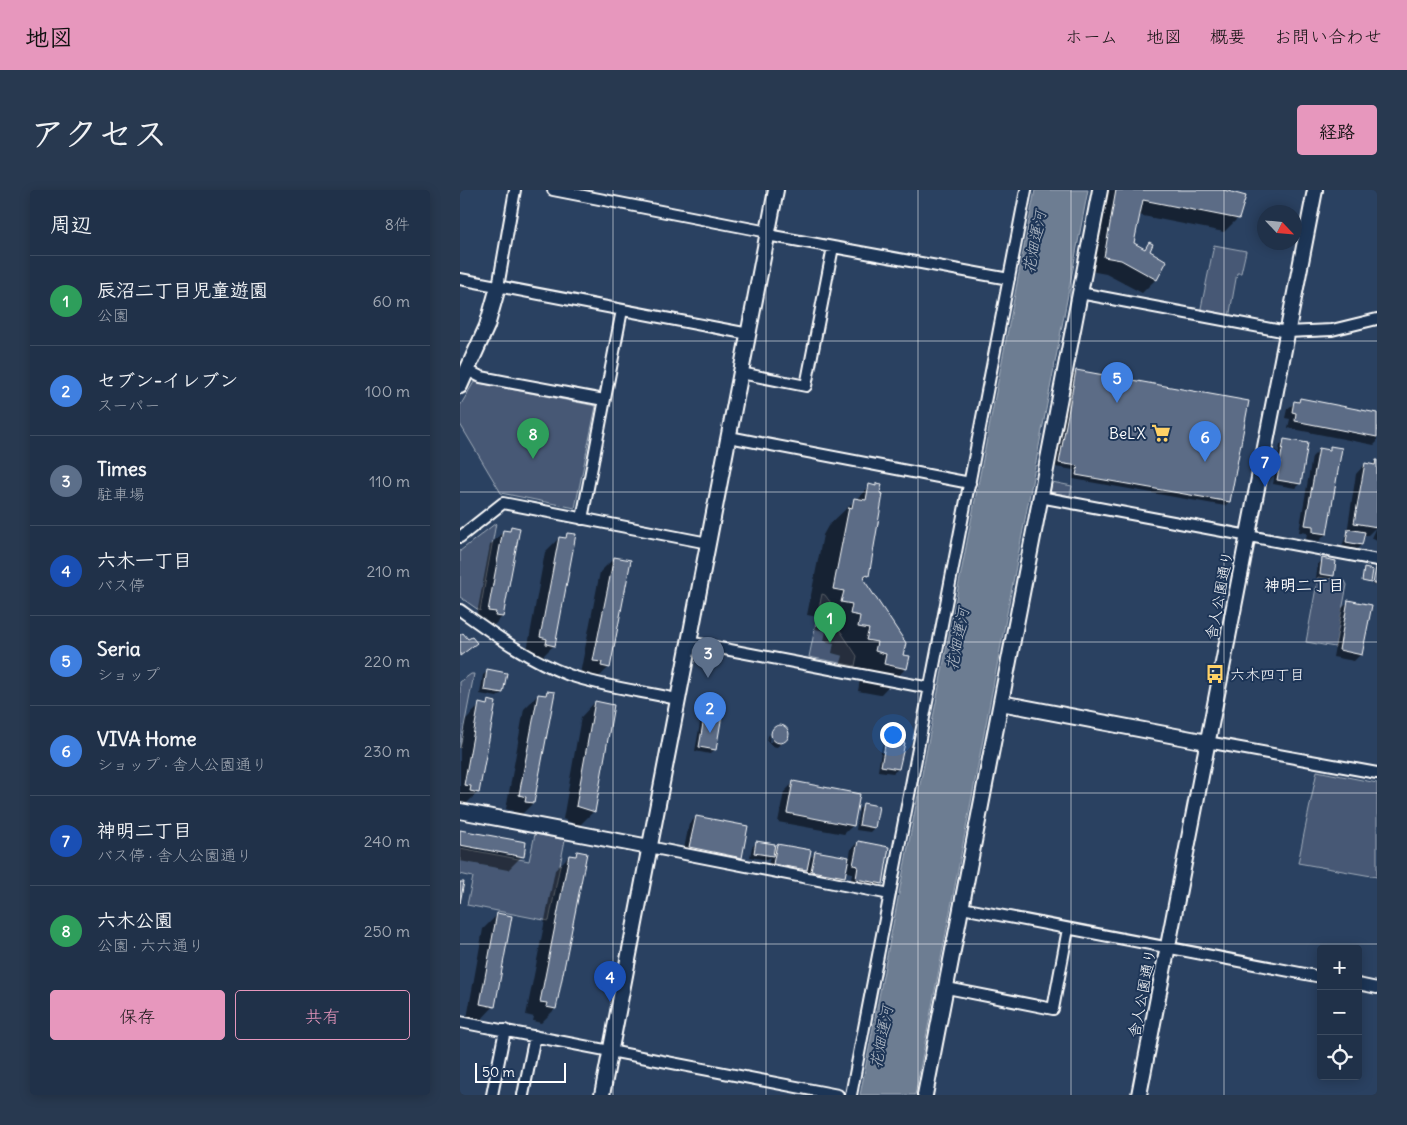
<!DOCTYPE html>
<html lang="ja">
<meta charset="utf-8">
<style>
body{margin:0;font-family:Delius,"Klee One",sans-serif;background:#283950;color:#f1f3f6}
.controls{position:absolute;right:15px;bottom:15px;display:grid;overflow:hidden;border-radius:5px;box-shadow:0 2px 12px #0003}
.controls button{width:45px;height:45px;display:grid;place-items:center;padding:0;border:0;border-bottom:1px solid #3d4c61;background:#203149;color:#f1f3f6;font:25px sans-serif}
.compass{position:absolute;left:797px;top:15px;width:45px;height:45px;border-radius:50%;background:#203149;box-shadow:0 2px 12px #0003;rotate:116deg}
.scale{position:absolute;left:15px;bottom:12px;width:91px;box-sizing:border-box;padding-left:5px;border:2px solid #fff;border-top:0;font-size:14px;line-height:18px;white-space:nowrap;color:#fff;-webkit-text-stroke:4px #1d3557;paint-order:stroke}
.you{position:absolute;left:432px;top:544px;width:18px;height:18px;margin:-12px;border:4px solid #fff;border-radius:50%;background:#1a73e8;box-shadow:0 0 0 8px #1a73e833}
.badge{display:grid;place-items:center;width:32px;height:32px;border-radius:50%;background:#e797bd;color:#fff;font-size:16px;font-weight:700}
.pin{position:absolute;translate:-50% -41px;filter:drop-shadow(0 1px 2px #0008)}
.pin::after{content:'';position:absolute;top:26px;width:18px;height:15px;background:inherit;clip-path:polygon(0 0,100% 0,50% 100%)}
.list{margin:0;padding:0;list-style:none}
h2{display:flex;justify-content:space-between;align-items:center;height:65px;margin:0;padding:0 20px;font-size:21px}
h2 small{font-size:16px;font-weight:400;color:#a2a9b4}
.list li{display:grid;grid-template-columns:32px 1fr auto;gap:15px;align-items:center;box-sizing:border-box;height:90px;padding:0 20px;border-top:1px solid #3d4c61}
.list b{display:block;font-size:19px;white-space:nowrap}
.list p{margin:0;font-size:16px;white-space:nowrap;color:#a2a9b4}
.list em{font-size:16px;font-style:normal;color:#a2a9b4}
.actions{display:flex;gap:10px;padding:15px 20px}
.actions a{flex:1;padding:11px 0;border:1px solid #e797bd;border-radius:5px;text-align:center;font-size:18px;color:#e797bd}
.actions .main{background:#e797bd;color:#111}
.icon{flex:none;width:28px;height:28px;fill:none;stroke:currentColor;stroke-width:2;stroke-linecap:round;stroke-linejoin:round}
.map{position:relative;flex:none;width:917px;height:905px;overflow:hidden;border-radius:5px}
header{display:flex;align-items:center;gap:30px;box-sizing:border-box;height:70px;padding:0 25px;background:#e797bd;color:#111}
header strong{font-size:24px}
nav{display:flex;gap:28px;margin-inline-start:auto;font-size:18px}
.intro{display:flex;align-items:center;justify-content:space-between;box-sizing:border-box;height:120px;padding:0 30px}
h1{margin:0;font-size:35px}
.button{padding:12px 22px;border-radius:5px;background:#e797bd;color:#111;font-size:18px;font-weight:700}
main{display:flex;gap:30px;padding:0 30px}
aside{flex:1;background:#203149;border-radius:5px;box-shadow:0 2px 12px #0003}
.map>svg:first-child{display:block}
</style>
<header>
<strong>地図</strong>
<nav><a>ホーム</a><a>地図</a><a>概要</a><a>お問い合わせ</a></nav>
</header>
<div class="intro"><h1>アクセス</h1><a class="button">経路</a></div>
<main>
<aside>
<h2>周辺<small>8件</small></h2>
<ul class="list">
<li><span class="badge" style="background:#2e9e5b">1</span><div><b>辰沼二丁目児童遊園</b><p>公園</p></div><em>60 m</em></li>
<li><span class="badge" style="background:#3f7fe0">2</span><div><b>セブン-イレブン</b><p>スーパー</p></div><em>100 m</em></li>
<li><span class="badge" style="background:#5c6f8a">3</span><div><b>Times</b><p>駐車場</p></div><em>110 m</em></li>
<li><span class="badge" style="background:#1a4fb4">4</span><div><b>六木一丁目</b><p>バス停</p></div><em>210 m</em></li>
<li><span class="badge" style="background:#3f7fe0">5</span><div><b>Seria</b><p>ショップ</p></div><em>220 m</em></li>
<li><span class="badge" style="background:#3f7fe0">6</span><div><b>VIVA Home</b><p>ショップ · 舎人公園通り</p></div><em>230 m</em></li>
<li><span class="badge" style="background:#1a4fb4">7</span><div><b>神明二丁目</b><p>バス停 · 舎人公園通り</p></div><em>240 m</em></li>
<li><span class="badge" style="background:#2e9e5b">8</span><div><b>六木公園</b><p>公園 · 六六通り</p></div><em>250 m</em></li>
</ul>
<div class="actions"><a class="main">保存</a><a>共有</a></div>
</aside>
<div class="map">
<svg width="917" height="905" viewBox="0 0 917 905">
<rect width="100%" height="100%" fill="#2a4161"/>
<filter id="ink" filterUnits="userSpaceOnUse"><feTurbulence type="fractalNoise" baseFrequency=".02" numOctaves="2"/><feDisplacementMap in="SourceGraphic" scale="10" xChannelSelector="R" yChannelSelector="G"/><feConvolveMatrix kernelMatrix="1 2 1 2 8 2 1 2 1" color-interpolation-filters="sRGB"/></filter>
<g filter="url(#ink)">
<path fill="#465975" stroke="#a2acba" d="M754,55L786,61L781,83H777L769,128L740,123Z
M14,192L136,216L115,318L41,303L0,234V216Z
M592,292L612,296L610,306L590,302Z
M36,333L20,421L0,407V361Z
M858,387L885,391L887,395L875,457L846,452Z
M362,404L365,405L379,424V439L397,466L395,476L349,467Z
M11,484H14L0,558V492Z
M857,581L917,593V687L838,673Z
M75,644L105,650L89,731L7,715L13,687L0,684V658L69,671Z"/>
<path fill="#6d7d92" stroke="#a7b1be" d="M575,0H628L455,905H400Z"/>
<path fill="#0007" d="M646,0H757L783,5L778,28L764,42L678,25L673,54L684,59L690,54L688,62L696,89L682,103L646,84L630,81Z
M616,181L769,312L765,316L613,289L614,280L595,277L612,186Z
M840,209L917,224V252L914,255L828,238L830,229L825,228L827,219Z
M824,251L840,293L835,298L813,294L820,255Z
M871,258L866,344L859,351L846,349L847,343L839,342L852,267L859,260L867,261Z
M916,271L917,351L911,348L916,337L907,346H903L901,355L897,359L882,356L887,343L896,284L905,274L912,275Z
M410,296H420L408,385L403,391L446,478L420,505L398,501L400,490L389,488L391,478L380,476L383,466L372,463L374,453L364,451L366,441L355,439L358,427L347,425L363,345L368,336Z
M52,337L42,427L28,441L15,434L30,355L44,341L47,342Z
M108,344L94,455L80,469L73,468L74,462L67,461L85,362L99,348L103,349Z
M154,368L149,477L135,491L120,484L140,382Z
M863,370L873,386L868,390L856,388L858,374Z
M917,378V396L912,395Z
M889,412L901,464L894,471L873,467L882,418Z
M28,481L45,484L42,503L37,507L20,504L23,485Z
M87,502L73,613L59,627L52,626L53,621L46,619L64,519L78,505L83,506Z
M29,512L18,602L4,616L0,615V558L6,529L20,515H25Z
M135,512L153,516L133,622L119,636L103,629L121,527Z
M245,524L255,559L250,564L235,561L241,528Z
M319,537L324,538L327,544L326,549L317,557L312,556L307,551L308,546L310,544L309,552H311L313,541Z
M427,551L443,554L438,579L433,583L418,581L422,556Z
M333,593L393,635L384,644L318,632L324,602Z
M404,615L414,638L410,642L396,640L399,619Z
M236,627L281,667L274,674L223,664L229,634Z
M0,641L62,666L48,680L0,671Z
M297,652L313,660L318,655L348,670L356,662L384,687L377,693L345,687L347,679L339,686L307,680L310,667L307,670L290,667L292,657Z
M398,652L421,693L414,700L390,696L392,683L387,682L391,659Z
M117,663L95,819L81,833L73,831L74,827L66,825L95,680L109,666L113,667Z
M37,725L34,816L20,831L7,828L23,739Z"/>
<path fill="#5b6c86" stroke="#fff" d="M656,0H764L786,6L779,29L683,10L674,53L685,59L689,52L693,54L690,61L707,71L697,90L661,70L644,67Z
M616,180L789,211L770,312L616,285L618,276L599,273Z
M840,208L917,223V247L835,231L836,223L832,222L834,211L839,212Z
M824,249L848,253L841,294L817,290Z
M870,256L882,258L867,344L853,342V336L845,335L859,258L870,260Z
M916,270H917V337L894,333L905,273L915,275Z
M416,293L422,294L420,303L423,304L409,386L405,385L404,390L446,453L443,465L450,466L447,479L424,474L426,464L415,461L417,452L406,450L409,439L398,437L400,426L390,424L392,414L381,412L384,401L373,399L389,317L392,318L394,308L406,310L409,294L416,296Z
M51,336L60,338L43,427L35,426L36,422L28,421L43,340L50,341Z
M888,339L905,342L902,355L886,352Z
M107,343L116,344L95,456L86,454L87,449L80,447L99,347L106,348Z
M154,367L171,370L150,478L141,476L142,472L133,471Z
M862,368L876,371L874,386L860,384Z
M916,377H917V394H913Z
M904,378L913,380L911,393L902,391Z
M888,410L912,415L902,465L879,460Z
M3,443L8,449L12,447L17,453L0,466V445Z
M27,479L47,483L43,503L24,500Z
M87,501L95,502L74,613L65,612L66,607L59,605L78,504L86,505Z
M28,510L36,512L19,603L10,601L11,596L4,595L19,513L27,515Z
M135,511L154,515L135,622L116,616Z
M245,522L262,525L256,560L239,557Z
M311 544a9 9 0 1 1 18 0a9 9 0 1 1-18 0Z
M426,550L445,553L439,579L421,576Z
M333,591L400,604L394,636L327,623Z
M403,613L419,616L415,638L399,635Z
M236,626L288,636L282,668L229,657Z
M0,640L66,652L64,667L0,655Z
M296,651L315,654L313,666L294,663Z
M398,651L429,657L423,694L396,689L398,676L393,675Z
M317,654L351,660L347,680L313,674Z
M117,661L127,663L96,819L86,817L87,813L80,812L109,665L116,666Z
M355,661L389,667L385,687L351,681Z
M0,692H4L0,713Z
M37,723L52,726L35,817L20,814Z"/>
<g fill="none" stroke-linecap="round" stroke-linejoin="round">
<g stroke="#fff" stroke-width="14">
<path id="street" d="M93,0L308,42
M307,45L549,89
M0,89L289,144
M38,97L55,0
M620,103L827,142L872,140L917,129
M9,181L21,187L144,210
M281,183L346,196L373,57
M269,247L510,293
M580,307L917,370
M122,329L162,120
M0,347L43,313L248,353
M0,420C35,445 69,470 109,485C144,497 181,501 217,509
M228,452L470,498
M747,552L917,583
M189,657L430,704
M502,718L861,787
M898,794L917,798
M487,798L593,819L608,739
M0,832L378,905
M32,905L45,840
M63,905L75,846
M391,905L566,0"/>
</g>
<g stroke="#fff" stroke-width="18">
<path id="secondary" d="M0,196L27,136L38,97
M541,513L747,552
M0,621L189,657
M142,905L316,0
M465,905L640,0
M679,905L855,0"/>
</g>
<use href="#street" stroke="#1d3557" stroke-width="10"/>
<use href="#secondary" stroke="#1d3557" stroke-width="14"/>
</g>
</g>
<path fill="none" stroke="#fff" stroke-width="1" stroke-opacity="0.55" d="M153,0V905M306,0V905M458,0V905M611,0V905M764,0V905M0,151H917M0,302H917M0,452H917M0,603H917M0,754H917"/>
<defs>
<g id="supermarket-bare" transform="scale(1.5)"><path d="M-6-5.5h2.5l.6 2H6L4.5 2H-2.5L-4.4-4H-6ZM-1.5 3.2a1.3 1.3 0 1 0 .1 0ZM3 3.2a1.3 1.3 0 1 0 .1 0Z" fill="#ffd166" stroke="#1d3557" stroke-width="2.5" paint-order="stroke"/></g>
<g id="bus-bare" transform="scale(1.5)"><path d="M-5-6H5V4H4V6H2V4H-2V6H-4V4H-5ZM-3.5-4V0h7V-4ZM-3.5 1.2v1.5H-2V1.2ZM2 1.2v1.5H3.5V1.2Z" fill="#ffd166" stroke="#1d3557" stroke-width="2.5" paint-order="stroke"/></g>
</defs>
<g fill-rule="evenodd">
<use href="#supermarket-bare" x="701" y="243"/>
<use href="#bus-bare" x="755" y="484"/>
</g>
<g text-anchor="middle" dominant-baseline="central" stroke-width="4" stroke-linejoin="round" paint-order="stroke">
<g font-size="15" fill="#fff" stroke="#1d3557" text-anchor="end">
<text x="686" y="243">BeL'X</text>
<text x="770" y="484" text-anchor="start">六木四丁目</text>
</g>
<g font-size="15" fill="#fff" stroke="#1d3557">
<text transform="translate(759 405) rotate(-79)">舎人公園通り</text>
<text transform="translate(682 803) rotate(-79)">舎人公園通り</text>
</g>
<g font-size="16" font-style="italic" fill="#b6bec8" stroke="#1d3557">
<text transform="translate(574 52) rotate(-79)">花畑運河</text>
<text transform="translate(497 449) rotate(-79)">花畑運河</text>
<text transform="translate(421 847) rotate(-79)">花畑運河</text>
</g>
<g font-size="16" font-weight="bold" fill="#fff" stroke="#1d3557">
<text x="844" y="395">神明二丁目</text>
</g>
</g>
</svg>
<div class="controls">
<button>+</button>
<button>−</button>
<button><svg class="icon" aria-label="locate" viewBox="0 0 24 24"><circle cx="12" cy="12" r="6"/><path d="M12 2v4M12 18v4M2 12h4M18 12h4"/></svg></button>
</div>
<svg class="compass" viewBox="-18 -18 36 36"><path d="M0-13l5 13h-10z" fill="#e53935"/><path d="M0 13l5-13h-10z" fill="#a2a9b4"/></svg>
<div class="scale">50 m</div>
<div class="you"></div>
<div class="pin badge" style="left:370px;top:453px;background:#2e9e5b">1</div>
<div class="pin badge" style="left:250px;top:543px;background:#3f7fe0">2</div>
<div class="pin badge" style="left:248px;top:488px;background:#5c6f8a">3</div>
<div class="pin badge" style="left:150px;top:812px;background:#1a4fb4">4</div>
<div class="pin badge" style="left:657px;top:213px;background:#3f7fe0">5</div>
<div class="pin badge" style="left:745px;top:272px;background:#3f7fe0">6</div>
<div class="pin badge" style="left:805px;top:297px;background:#1a4fb4">7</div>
<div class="pin badge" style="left:73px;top:269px;background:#2e9e5b">8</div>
</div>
</main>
